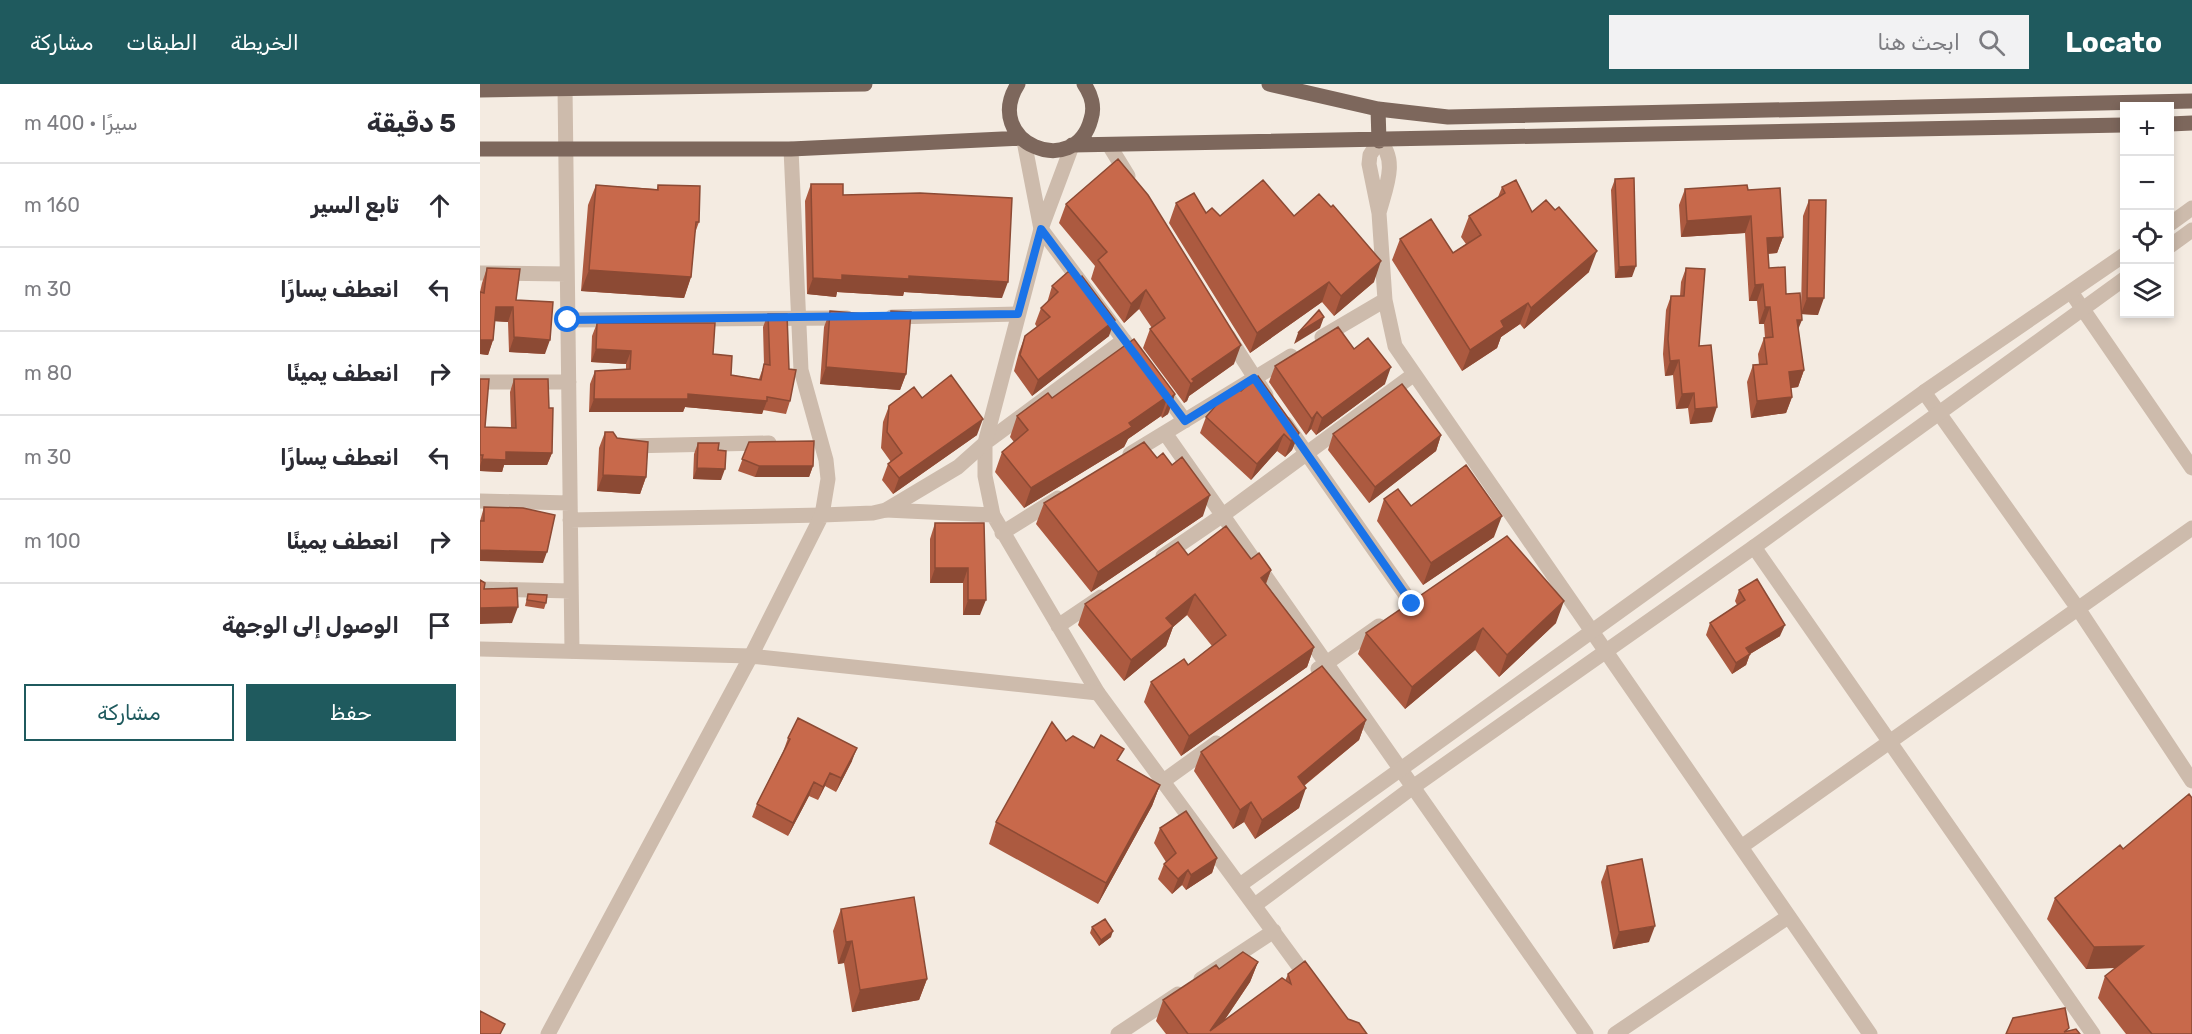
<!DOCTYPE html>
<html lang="ar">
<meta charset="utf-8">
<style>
body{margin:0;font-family:Rubik,"Noto Naskh Arabic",sans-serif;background:#f2f2f3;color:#2b2b33;direction:rtl}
.controls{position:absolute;right:18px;top:18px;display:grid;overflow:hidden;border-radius:0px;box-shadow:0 3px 9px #0003}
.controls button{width:54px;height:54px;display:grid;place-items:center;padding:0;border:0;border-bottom:2px solid #e1e1e2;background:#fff;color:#2b2b33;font:30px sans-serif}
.stop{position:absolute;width:18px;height:18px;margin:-14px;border:4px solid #1a73e8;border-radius:50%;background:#fff}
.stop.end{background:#1a73e8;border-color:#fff;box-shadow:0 2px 6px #0008}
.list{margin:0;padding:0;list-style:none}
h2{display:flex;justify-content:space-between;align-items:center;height:78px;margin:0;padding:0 24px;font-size:26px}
h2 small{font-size:20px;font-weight:400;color:#7c7c81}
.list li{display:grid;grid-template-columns:39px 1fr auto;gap:18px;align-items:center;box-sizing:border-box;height:84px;padding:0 24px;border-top:2px solid #e1e1e2}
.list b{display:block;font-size:22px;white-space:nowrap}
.list em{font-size:20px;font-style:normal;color:#7c7c81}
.actions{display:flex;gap:12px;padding:18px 24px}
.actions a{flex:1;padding:14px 0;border:2px solid #1f5a5e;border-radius:0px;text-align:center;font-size:21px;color:#1f5a5e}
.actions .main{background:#1f5a5e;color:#fff}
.icon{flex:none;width:33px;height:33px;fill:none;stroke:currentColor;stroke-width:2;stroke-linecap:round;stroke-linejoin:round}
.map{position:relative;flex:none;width:1712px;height:950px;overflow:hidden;direction:ltr}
header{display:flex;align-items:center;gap:36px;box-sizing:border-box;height:84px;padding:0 30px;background:#1f5a5e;color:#fff}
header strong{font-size:28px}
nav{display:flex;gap:33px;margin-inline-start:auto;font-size:21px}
.search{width:420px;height:54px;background:#f2f2f3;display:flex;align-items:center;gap:15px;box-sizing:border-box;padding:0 21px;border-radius:0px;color:#7c7c81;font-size:22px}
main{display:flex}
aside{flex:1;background:#fff}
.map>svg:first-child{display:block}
</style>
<header>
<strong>Locato</strong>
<div class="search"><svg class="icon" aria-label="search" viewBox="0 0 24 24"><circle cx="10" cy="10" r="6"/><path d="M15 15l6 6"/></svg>ابحث هنا</div>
<nav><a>الخريطة</a><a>الطبقات</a><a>مشاركة</a></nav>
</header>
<main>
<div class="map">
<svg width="1712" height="950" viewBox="0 0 1712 950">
<rect width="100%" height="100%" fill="#f4ebe1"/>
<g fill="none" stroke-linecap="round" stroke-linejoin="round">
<path stroke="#cdbbac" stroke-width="15" d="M85,3L92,567
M629,61L648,92
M899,129C905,105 919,76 899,57L890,71L889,80L899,129L905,216L915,262L1390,950
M561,145L649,263
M0,189L87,190
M1591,208L1712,384
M412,233L538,230
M88,236L367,234
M748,252L786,311
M842,253L905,216
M644,256L505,359V392L513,431L618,609L831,899
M0,298H89
M680,303L705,337
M1444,308L1599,526L1712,697
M806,340L932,520
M685,349L1106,950
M148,362L289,359
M650,370L811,272
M0,417L90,419
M406,426L513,431
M90,436L342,431
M522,449L578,414
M1274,463L1613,950
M683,472L743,431L933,291
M0,505L91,507
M578,542L621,513
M838,585L899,542
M682,698L736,659
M1261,763L1712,444
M721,895L794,847
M638,950L698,910
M1135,950L1308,833"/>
<path stroke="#cdbbac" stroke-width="15" d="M544,57L561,145
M1690,140L1712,124
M1690,162L1712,146
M342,431L393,429L406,426L478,383L505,359L561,145L592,62
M0,565L271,572L618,609
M760,801L1444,308L1644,171
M775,821L933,703L1274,463L1644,195
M68,950L271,572L342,431L348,395L346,376L321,286L311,65"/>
<path stroke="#7d675c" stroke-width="15" d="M538,0C501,58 595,97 611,35C615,23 611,10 604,0
M789,0L898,25L968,33L1712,17
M0,6L385,0
M898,25L899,57
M1690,40L1712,39
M592,61L1644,41
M0,65H311L541,54"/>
</g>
<path fill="#ac5a40" d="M1135,95L1152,193L1135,194L1131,106Z
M331,100L363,111L522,214L424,208L423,212L357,208L356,213L327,210L325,117Z
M116,101L177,105L178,101L219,138L215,149L211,193L204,214L101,207L108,121Z
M1022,103L1052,128L1109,188L1044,245L1040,240L1021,253L1017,264L982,287L912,176L920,155L973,169L986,160L981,153L989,132L1018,113Z
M1205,105L1268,106L1303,153L1297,169L1288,170L1289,184L1306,210L1321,225L1323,132L1329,116L1338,231L1321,230L1318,245L1324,286L1318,303L1311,304L1312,313L1306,329L1271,334L1267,298L1273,281H1279L1278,270L1284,254H1285L1284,240H1279L1277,217H1269L1265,149L1201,153L1199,121Z
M696,119L726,129L740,132H814L894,198L854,232L842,218L770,269L689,139Z
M586,120L754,280L709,312L707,317L704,319L663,264L670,245L672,244L659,225L644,239L611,195L615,182L579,139Z
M7,184L36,216L65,270L29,268L28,238L15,237L13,256L8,271L0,270V208L2,199Z
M1206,184L1219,262L1232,338L1210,340L1208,324L1196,325L1193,291L1185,292L1183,270L1186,226L1191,212H1200L1201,198Z
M572,202L629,252L552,312L534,287L539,268L545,252L557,243L555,240L561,224L567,219Z
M350,227L409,232L411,227L426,290L420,306L340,300L344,243Z
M288,230L310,317L306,330L283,326L282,330L205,323L203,328H109L110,300L115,287L146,285V280L111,278L112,252L117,239L233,270L251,291L279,295L284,281L283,243Z
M874,265L905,300L836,351L831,345L826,351L789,298L795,282Z
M0,295L5,343L31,344L30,308L34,295L72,369L67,381H24L22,388L0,387Z
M695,310L688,330L682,334L681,332L648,355L644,363L544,424L515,388L522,368L534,358L530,353L537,332L572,314Z
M442,314L497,351L413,410L402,396L408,380L411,378L401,364L403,338L409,322Z
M726,333L819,349L812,366L805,373L797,367L771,396L720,349Z
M125,348L137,354L166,393L160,410L117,407L119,364Z
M853,350L961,351L956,367L889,419L848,366Z
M269,358L333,382L329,393H275L258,387Z
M218,359L238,366L241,396L213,395L214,370Z
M904,415L931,422L1014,453L943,501L897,437Z
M564,419L723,432L611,508L556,440Z
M4,423L63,479L0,437Z
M455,439H504L500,531H483V499H450V455Z
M708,471L771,475L791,486L786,500L834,563L827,583L701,672L664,618L671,598L708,581L732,562L707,531L693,543L686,562L644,597L598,541L605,520Z
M1259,506L1300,552L1270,570L1266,581L1252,590L1226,551L1230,539L1257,521L1255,517Z
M48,510L66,519L64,525L45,522Z
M1076,539L1019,593L995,566L925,625L878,570L886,549Z
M886,636L879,656L824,702L819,724L775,755L764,738L753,745L714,687L721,668Z
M308,654L372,677L356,708L345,702L338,716L329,712L308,752L272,733L277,720L303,668Z
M586,657L639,678L680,701L672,722L618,820L509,760L516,738Z
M680,744L737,774L732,789L706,806L702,801L692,810L678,795L684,780L686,778L674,759Z
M1643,765L1712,950H1646L1618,914L1625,892L1636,884L1606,885L1567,835L1575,814Z
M1127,782L1169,858L1133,865L1121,798Z
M361,825L447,895L439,916L372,928L364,879L358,880L353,847Z
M612,843L631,853L619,862L610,849Z
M778,878L770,898L744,937L805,897L808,890L887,950H686L676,937L683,916L739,885Z"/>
<path fill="#8c4a34" d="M1271,132L1265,149L1201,153L1207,137Z
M1303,153L1297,169L1281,170L1287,154Z
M1117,167L1109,188L1044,245L1051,224Z
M901,177L894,198L854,232L861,212Z
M1156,182L1152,193L1135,194L1139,183Z
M109,186L211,193L204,214L101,207Z
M362,191L429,192L528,198L522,214L424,208L423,212L357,208L356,213L327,210L333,194Z
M849,198L842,218L770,269L777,249Z
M1283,200L1277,217H1269L1275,201Z
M666,206L659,225L644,239L651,220Z
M1327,214H1344L1338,231L1321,230Z
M1048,219L1040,240L1021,253L1017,264L982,287L990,266L1021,237Z
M16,223H33L28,238L11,237Z
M1285,223H1290L1284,240H1279Z
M844,233L840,244L814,260L818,249Z
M635,236L629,252L552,312L558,296Z
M1317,236H1322L1315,253Z
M34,253L70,256L65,270L29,268Z
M0,256H13L8,271L0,270Z
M761,261L754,280L709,312L707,317L704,319L712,295Z
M116,265L151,267L146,280L111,278Z
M1199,276L1193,291L1185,292L1190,277Z
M346,283L426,290L420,306L340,300Z
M911,283L905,300L836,351L842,334Z
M1324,286L1318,303L1303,305L1309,288Z
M1214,309L1208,324L1196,325L1202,310Z
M208,310L287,317L282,330L205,323L203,328H109L114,315Z
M695,310L688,330L682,334L690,314Z
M688,312L681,332L648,355L644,363L544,424L551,404Z
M1312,313L1306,329L1271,334L1277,317Z
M1237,323L1232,338L1210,340L1215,325Z
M837,328L831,345L826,351L832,335Z
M503,335L497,351L413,410L419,394Z
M819,349L812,366L805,373L811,357Z
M804,350L797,367L771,396L777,380Z
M961,351L956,367L889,419L895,403Z
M26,368L72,369L67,381H24L22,388L0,387V382L2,375Z
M279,382H333L329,393H275Z
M217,384L245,385L241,396L213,395Z
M123,391L166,393L160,410L117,407Z
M730,411L723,432L611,508L618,488Z
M1022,432L1014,453L943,501L951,479Z
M0,466L67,468L63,479L0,477Z
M455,484H488L483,499H450Z
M791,486L783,506L781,494Z
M715,510L707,531L693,543L686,562L644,597L651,576L686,534Z
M488,516H506L500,531H483Z
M1084,517L1076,539L1019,593L1027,571Z
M38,523L32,539L0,540V524Z
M1305,541L1300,552L1270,570L1266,581L1252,590L1256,579L1266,564Z
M1003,544L995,566L925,625L932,603Z
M834,563L827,583L701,672L709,652Z
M886,636L879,656L811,712L818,693Z
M377,664L372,677L356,708L361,694Z
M350,689L345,702L338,716L343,703Z
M334,698L329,712L308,752L313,739Z
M680,701L672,722L618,820L626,799Z
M826,704L819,724L775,755L782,736Z
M771,718L764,738L753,745L760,726Z
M737,774L732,789L706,806L711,791Z
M708,786L702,801L692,810L698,795Z
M1175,842L1169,858L1133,865L1139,848Z
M633,847L631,853L619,862L621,856Z
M372,857L364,879L358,880L366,858Z
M1663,862L1655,883L1606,885L1614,863Z
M778,878L770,898L735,950L730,947Z
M447,895L439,916L372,928L380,906Z"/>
<path fill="#c8694b" stroke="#8c4a34" stroke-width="1.5" d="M638,75L668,111L761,261L712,295L714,297L711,300L670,245L685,234L666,206L651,220L618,176L627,168L586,120Z
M1154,94L1156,182L1139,183L1135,95Z
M783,96L814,132L839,110L851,123L853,121L901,177L861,212L849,198L777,249L696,119L714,109L726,129L732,124L740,132Z
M1036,96L1052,128L1066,116L1075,126L1079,123L1117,167L1051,224L1048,219L1021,237L1024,243L990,266L920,155L951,135L973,169L1001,151L989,132L1025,109L1022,103Z
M331,100H363V111L440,109L532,114L528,198L429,192V195L362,191V196L333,194Z
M116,101L178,106V101L220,102L219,138H216L211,193L109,186Z
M1267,101L1268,106L1300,104L1303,153L1287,154L1289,184L1305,183L1306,210L1320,209L1322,236H1317L1324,286L1309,288L1312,313L1277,317L1273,281L1287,280L1284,254L1293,253L1290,223H1285L1283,200L1275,201L1271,132L1207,137L1205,105Z
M1329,116H1346L1344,214H1327Z
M7,184L40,185L36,216L73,218L70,256L34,253L33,223H16L13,256H0V208L4,209Z
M1206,184L1225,185L1219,262L1231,261L1237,323L1215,325L1214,309L1202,310L1199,276L1190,277L1188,255L1191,212H1204Z
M589,187L597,196L602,192L635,236L558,296L540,271L545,252L570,233L561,224L578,208L572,202Z
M839,226L844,233L818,249Z
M350,227L411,232V227L431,228L426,290L346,283Z
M288,230H307L309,285L316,286L310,317L287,313V317L208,310V315H114L115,287L150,285L151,267L116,265L117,239H235L233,270L252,272L251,291L281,296L284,280L290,281Z
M858,243L874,265L888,254L911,283L842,334L837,328L832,335L795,282Z
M654,255L695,310L690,314L688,312L649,339L652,343L551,404L522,368L548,346L537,332L568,309L572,314Z
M471,291L503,335L419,394L408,380L422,369L407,348L409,322L434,303L442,314Z
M778,292L819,349L811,357L804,350L777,380L726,333L744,312L757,304L761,307Z
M0,295H9L5,343L36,344L34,295H68L69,324H73L72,369L26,368V376L2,375L3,371H0Z
M922,300L961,351L895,403L853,350Z
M125,348H133L137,354L168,358L166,393L123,391Z
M334,357L333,382H279L262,375L269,358Z
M664,358L677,374L683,369L692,381L702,373L730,411L618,488L564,419Z
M218,359H239L238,366L246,367L245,385L217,384Z
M986,381L1022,432L951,479L904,415L918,405L931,422Z
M4,423L43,424L75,431L67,468L0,466V437H4Z
M455,439H504L506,516H488V484H455Z
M746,442L771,475L779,469L791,486L781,494L834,563L709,652L671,598L704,575L708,581L746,551L715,510L686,534L693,542L651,576L605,520L698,458L708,471Z
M1027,452L1084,517L1027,571L1003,544L932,603L886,549Z
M1277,495L1305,541L1266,564L1270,570L1256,579L1230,539L1265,516L1259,506Z
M0,496L5,499L4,505L37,504L38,523L0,524Z
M48,510L67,511L66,519L47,516Z
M842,582L886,636L818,693L826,704L799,724L782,736L771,718L760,726L721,668Z
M318,634L377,664L361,694L350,689L343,703L334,698L313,739L277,720L310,655L308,654Z
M572,638L586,657L593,652L614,664L621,651L644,665L637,676L680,701L626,799L516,738Z
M1709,710L1712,714V950H1672L1625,892L1663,862L1614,863L1575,814L1640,761L1643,765Z
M706,727L737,774L711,791L708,786L698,795L684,780L696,769L680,744Z
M1162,775L1175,842L1139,848L1127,782Z
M434,813L447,895L380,906L372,857L366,858L361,825Z
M625,835L633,847L621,856L612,843Z
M763,868L778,878L730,947L802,894L811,900L808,890L825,877L868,935L879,939L887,950H708L683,916L736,881L739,885Z
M1585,924L1589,944L1584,948L1596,945L1600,950H1526L1533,934Z
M0,927L25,940L20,950H0Z"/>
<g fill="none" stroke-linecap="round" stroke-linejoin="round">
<path stroke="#1a73e8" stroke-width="8" d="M88,236L538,230L561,145L705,337L774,294L932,520"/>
</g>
</svg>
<div class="controls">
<button>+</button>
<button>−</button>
<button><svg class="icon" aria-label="locate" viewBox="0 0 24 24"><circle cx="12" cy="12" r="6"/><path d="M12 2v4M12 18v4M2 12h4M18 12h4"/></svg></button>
<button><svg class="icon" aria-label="layers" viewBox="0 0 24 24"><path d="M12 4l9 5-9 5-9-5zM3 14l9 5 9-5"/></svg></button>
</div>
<div class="stop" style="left:88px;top:236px"></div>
<div class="stop end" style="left:932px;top:520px"></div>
</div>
<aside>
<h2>5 دقيقة<small>سيرًا · 400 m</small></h2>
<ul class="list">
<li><svg class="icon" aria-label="ahead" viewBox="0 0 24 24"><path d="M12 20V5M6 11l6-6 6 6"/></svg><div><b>تابع السير</b></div><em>160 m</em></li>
<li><svg class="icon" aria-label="left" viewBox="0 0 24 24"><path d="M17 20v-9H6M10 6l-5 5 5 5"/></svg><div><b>انعطف يسارًا</b></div><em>30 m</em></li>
<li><svg class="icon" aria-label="right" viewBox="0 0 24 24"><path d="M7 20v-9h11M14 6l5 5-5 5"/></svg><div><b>انعطف يمينًا</b></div><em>80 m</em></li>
<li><svg class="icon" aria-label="left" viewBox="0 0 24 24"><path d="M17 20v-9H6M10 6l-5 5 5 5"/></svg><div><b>انعطف يسارًا</b></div><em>30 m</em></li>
<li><svg class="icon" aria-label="right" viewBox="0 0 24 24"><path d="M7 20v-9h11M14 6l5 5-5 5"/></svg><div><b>انعطف يمينًا</b></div><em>100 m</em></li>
<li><svg class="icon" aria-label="arrive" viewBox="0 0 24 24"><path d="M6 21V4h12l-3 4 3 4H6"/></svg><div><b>الوصول إلى الوجهة</b></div></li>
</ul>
<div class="actions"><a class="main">حفظ</a><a>مشاركة</a></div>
</aside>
</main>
